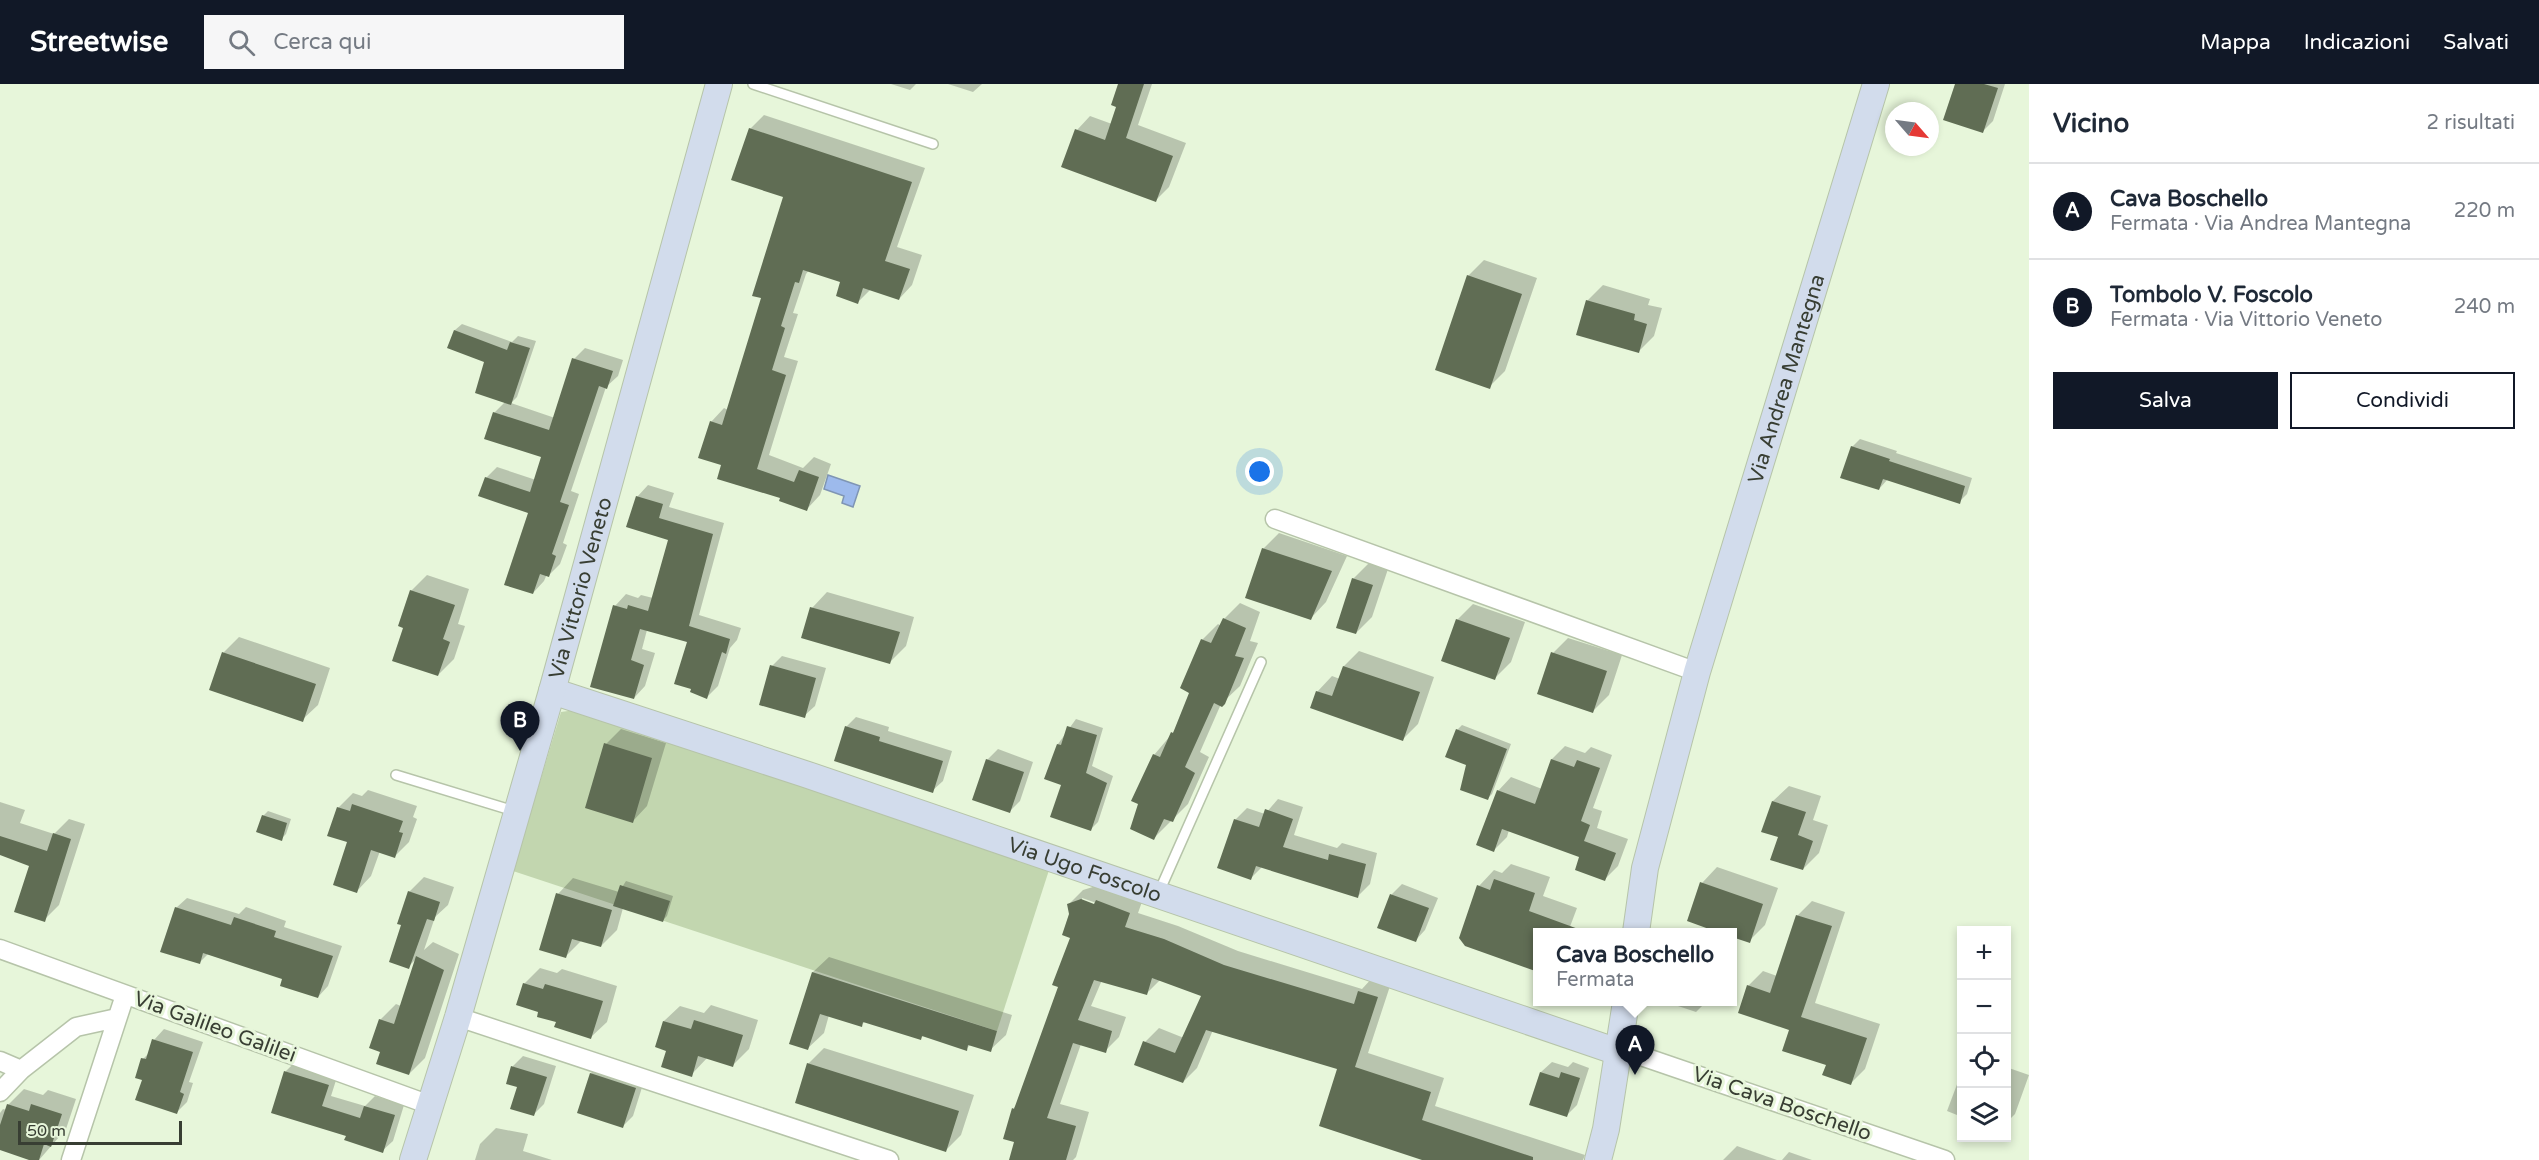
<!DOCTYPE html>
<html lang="it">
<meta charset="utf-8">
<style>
body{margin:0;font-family:"Varela Round",sans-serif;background:#f6f6f7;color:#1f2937}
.controls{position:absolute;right:18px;bottom:18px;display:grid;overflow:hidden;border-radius:0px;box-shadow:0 3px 9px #0003}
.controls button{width:54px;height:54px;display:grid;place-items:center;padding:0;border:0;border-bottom:2px solid #e0e1e3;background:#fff;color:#1f2937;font:30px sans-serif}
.compass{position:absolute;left:1885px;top:18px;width:54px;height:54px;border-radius:50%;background:#fff;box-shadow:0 3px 9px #0003;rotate:118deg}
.scale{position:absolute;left:18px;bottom:15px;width:164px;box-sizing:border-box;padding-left:6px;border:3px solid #383e33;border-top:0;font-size:16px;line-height:21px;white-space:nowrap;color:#383e33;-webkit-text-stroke:4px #e7f6da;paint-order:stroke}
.you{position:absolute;left:1260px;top:388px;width:21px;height:21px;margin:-15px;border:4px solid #fff;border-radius:50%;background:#1a73e8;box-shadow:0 0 0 9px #1a73e833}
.badge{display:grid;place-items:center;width:39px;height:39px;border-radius:50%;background:#111827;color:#fff;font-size:20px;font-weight:700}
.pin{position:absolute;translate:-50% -50px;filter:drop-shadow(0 2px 3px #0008)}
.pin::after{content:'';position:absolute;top:32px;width:21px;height:18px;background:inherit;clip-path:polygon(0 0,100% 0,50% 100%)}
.popup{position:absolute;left:1533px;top:844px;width:204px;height:78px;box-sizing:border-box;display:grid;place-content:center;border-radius:0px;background:#fff;filter:drop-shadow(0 2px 4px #0005);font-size:20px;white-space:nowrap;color:#747a83}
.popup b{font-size:22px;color:#1f2937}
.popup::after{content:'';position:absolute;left:50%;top:100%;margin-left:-12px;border:12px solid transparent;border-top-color:#fff}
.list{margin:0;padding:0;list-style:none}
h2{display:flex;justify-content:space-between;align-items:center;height:78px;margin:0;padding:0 24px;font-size:26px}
h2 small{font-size:20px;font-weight:400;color:#747a83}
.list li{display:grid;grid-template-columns:39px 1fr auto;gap:18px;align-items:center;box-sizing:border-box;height:96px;padding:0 24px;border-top:2px solid #e0e1e3}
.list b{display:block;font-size:22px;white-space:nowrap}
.list p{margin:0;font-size:20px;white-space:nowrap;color:#747a83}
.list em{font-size:20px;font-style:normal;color:#747a83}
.actions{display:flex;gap:12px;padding:18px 24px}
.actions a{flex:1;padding:14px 0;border:2px solid #111827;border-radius:0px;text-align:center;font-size:21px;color:#111827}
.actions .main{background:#111827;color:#fff}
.icon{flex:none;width:33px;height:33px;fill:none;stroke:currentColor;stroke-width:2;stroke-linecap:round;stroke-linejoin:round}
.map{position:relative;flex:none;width:2029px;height:1076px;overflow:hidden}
header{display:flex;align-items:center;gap:36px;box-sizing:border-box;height:84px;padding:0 30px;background:#111827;color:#fff}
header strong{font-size:28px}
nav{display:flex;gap:33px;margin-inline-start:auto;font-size:21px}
.search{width:420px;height:54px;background:#f6f6f7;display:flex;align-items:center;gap:15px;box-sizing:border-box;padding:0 21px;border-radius:0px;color:#747a83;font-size:22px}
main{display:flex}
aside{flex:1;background:#fff}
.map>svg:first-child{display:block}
</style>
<header>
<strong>Streetwise</strong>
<div class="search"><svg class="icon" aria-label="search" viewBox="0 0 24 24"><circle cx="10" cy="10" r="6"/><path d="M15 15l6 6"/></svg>Cerca qui</div>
<nav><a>Mappa</a><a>Indicazioni</a><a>Salvati</a></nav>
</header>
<main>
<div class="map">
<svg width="2029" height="1076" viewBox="0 0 2029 1076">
<rect width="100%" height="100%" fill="#e7f6da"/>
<path fill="#c2d6af" d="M575,626L1050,783L997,947L513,787L561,628Z"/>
<path fill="#9dbaec" stroke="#7f95b4" stroke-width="1.5" d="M828,391L860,402L853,423L842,419L844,412L824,405Z"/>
<path fill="#0003" fill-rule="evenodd" d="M891,0H916L910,6Z
M948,0H982L973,8Z
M1120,0H1152L1138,41L1186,59L1169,103L1156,116L1077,46L1090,32L1112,40L1118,22Z
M1956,0H2005L1993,37L1983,47Z
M764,31L925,84L897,163L922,171L912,201L899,215L871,205L858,218L842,197L809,186L806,190L793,229L798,230L784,273L798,277L769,371L803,384L814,373L831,380L820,411L807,425L723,380L711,338L724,324L728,326L763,213L785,112L750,45Z
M1484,176L1537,194L1505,287L1489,303L1468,192Z
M1603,201L1650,215L1648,221L1662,224L1654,252L1639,267L1587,217Z
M462,240L512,258L518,252L536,257L517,313L511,319L555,334L574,275L585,264L623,276L618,292L606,303L571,407L579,410L563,459L567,461L560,480L549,491L547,490L544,497L533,509L530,428L486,394L497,383L536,396L543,372L494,329L505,318L486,277L449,263L455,246Z
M1860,355L1897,367L1896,369L1972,394L1967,410L1959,418L1888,395L1879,405L1852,363Z
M648,401L674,409L669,423L724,439L699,531L741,544L737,556L730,564L718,602L707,613L689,557L647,546L642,565L655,569L645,602L634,614L615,522L626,510L638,514L641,511L653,514L670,455L637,413Z
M1279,449L1347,472L1326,518L1311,534L1263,465Z
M1369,479L1388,485L1372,533L1356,549L1353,495Z
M427,491L469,505L458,540L465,542L454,575L438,591L405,543L411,507Z
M827,508L914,533L906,562L890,578L812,524Z
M1240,519L1260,528L1250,557L1258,559L1240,602L1221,620L1200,668L1209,673L1188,720L1154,754V671L1176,645L1191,608L1202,556L1218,540L1221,542L1224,535Z
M1473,520L1525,538L1511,578L1495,594L1457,536Z
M239,553L330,584L318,621L302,636L211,606L224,568Z
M1568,554L1622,571L1609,611L1593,627L1553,569Z
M1359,567L1434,593L1418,640L1403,655L1317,608L1332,592L1340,595L1344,582Z
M782,572L826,584L815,622L804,632L772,582Z
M856,633L889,643L888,647L952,667L943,697L932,707L846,643Z
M1076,635L1103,644L1092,682L1113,692L1098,738L1091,745L1063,700L1058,660Z
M1462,641L1511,660L1492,710L1487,715L1468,680L1457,646Z
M621,645L666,659L647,722L633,737L606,660Z
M1565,662L1585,669L1591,663L1612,671L1593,724L1602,727L1597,744L1628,755L1618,782L1604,796L1581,772L1509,746L1507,753L1494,766L1498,707L1511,693L1542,705L1552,675Z
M998,665L1033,678L1020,717L1009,728L987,676Z
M1789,702L1821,712L1813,736L1828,741L1819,769L1803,785L1780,752L1763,747L1773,717Z
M368,706L417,722L413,733L417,735L409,758L395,772L380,767L371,792L357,807L349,757L338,724L353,709L362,712Z
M1278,715L1303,723L1294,751L1337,764L1342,759L1377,769L1370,800L1358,812L1262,783L1251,794L1235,736L1247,724L1265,730Z
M0,718L25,726L20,739L54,750L69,735L85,740L59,821L44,836L30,781L0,770Z
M268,727L291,735L286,750L281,755L263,732Z
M1511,780L1550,793L1543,812L1577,824L1568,848L1479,802L1494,786L1502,789Z
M1717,783L1778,804L1765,841L1749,857L1732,848L1702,799Z
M424,793L454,803L448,821L435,833L424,866L433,858L459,870L425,974L409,990L382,967L380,936L396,920L401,922L416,875L408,883L403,840L409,808Z
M573,794L619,808L626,797L673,812L667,832L662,837L623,824L617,846L601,862L582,856L566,872L558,810Z
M1402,800L1438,814L1425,846L1415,857L1379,843L1392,810Z
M1096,802L1143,815L1138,829L1178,842L1238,867L1362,905L1373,893L1391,899L1368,969L1444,994L1435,1022L1585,1071L1583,1076H1427L1339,984L1213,946L1197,984L1183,998L1145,958L1159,944L1184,954L1203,911L1161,895L1146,910L1102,896L1091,922L1126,933L1119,953L1105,967L1081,960L1060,1020L1089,1028L1076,1073L1073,1076H1022L1016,1057L1013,1025L1017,1020L1060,903L1072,853L1069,820L1083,806ZM1082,814L1102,821L1100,824L1082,817Z
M187,814L239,830L246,823L286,837L284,843L342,862L328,902L318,913L284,894L208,870L199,879L176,824Z
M1812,817L1845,828L1815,919L1880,940L1865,985L1851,999L1828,980L1748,902L1763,887L1777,892L1797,832Z
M829,873L1012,931L1006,951L990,966L971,960L966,965L924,951L920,955L866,937L861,941L829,931L824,949L808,964L813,888Z
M540,884L557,889L562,885L617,902L607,938L591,953L540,927L524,900Z
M1666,918H1706L1696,928Z
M711,921L758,936L749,965L733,981L708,973L691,991L668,966L664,937L680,922L704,929Z
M164,945L203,958L189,998L193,999L187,1018L177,1028L143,995V975L150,968L154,956Z
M824,964L974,1011L961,1051L946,1066L808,980Z
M523,972L556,982L544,1020L534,1030L518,1002L508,999L513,982Z
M296,977L338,990L331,1012L365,1022L375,1012L404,1021L393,1057L382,1067L348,1051L273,1028L286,987Z
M1552,978L1568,983L1573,978L1589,984L1577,1021L1567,1031L1531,1020L1541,988Z
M602,979L645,994L633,1032L622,1043L591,989Z
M2006,983L2029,991L2015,1030L2006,1039Z
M1962,987V1033L1947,1027Z
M24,1005L43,1011L48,1006L76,1015L66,1045L39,1076L0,1065V1029L3,1025L7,1026L8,1021Z
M496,1044L528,1050L523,1067L552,1076H475L480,1060Z
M1737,1062L1777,1076H1723Z
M1789,1068L1812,1076H1782Z"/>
<path fill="#606d54" d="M1118,0H1144L1126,54L1173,72L1156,118L1061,83L1075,45L1105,56L1116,23L1111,21Z
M1955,0H1984L1998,4L1983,49L1943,36Z
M749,44L912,98L885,177L910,185L899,216L863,204L858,220L836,212L840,198L803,186L799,199L795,198L781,242L785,244L772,286L786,291L757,385L794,398L799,386L819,393L807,427L779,417L780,414L717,395L721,381L698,374L710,337L722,341L761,214L752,212L783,113L731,96Z
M1467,191L1522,210L1490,305L1435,286Z
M1586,216L1635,230L1634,236L1647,240L1639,269L1576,251Z
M454,246L507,266L510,258L530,264L511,321L475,309L484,278L447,264Z
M572,274L613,287L607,305L599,302L560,418L569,421L552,470L556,472L549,493L540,490L533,510L504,501L528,429L478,412L485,393L530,408L541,373L484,355L493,328L549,346Z
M1851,362L1890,375L1889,377L1965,402L1960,420L1883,395L1879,406L1840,394Z
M636,412L663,420L659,434L713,450L689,542L730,555L726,570L722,568L707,615L690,608L691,605L674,600L687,558L640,545L631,576L644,581L634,615L590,603L613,521L627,525L628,521L648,527L668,456L626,443Z
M1262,464L1332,487L1311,536L1245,514Z
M1352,494L1373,501L1356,550L1336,544Z
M410,506L455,521L443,555L450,558L438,592L392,577L403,544L398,542Z
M810,523L900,548L890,580L801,554Z
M1223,534L1246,544L1235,572L1244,574L1225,620L1222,623L1214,619L1185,683L1195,689L1173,738L1164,735L1154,756L1130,745L1138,720L1131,717L1153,670L1160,673L1171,648L1173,649L1189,609L1180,604L1201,555L1211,559Z
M1456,535L1510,554L1495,596L1441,577Z
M222,568L316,600L303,638L209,606Z
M1551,568L1607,587L1593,629L1537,610Z
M770,581L816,594L805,634L759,621Z
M1343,582L1420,608L1403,657L1310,624L1316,607L1332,612Z
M845,642L880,653L879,657L943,677L933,709L834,677Z
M1067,642L1097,651L1086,689L1107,699L1091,747L1050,733L1061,701L1044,695L1057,660L1061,661Z
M1456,645L1507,665L1488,716L1460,706L1466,681L1445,673Z
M604,659L652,674L633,739L585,724Z
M986,675L1024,688L1010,729L972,716Z
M1551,675L1574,683L1577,676L1600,684L1581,737L1590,741L1584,757L1616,769L1605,797L1575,786L1579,773L1502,745L1494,768L1476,761L1497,706L1535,720Z
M1772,717L1806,728L1798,751L1813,757L1803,786L1770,776L1778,753L1761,748Z
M352,720L403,737L399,748L403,749L395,774L371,766L357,809L333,801L347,758L327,752L337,723L350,727Z
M1265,725L1293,735L1283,763L1328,776L1329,770L1366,780L1358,814L1256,782L1251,796L1217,784L1234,735L1259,743Z
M262,731L287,739L282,757L256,748Z
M53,749L71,755L45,838L14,828L29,782L0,771V752L47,767Z
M1494,795L1535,809L1529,827L1581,846V849H1538V888L1465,862L1459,854L1477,801L1490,806Z
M1700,798L1763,820L1750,859L1732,853V849H1720L1687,837Z
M620,801L670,817L663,838L613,822Z
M408,807L440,818L434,837L427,835L409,885L389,878L401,841L397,840Z
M556,809L612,826L601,863L572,855L566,874L539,866Z
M1390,810L1429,824L1416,858L1377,844Z
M1081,815L1094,820L1096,816L1130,829L1125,843L1164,855L1224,881L1354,920L1358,907L1378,913L1355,983L1431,1008L1422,1036L1533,1073V1076H1422L1319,1042L1337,985L1206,946L1183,999L1134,981L1143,957L1175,969L1201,912L1152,894L1147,911L1094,896L1078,936L1112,947L1106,969L1073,959L1047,1034L1076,1042L1066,1076H1009L1014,1058L1003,1055L1012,1024L1014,1025L1058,903L1052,901L1070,854L1062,851L1069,830L1067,820Z
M175,823L231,841L234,833L276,847L274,853L333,872L318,914L280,902L282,895L203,869L200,880L160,868Z
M1796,831L1832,842L1801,933L1867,954L1851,1001L1822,991L1826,981L1782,967L1789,946L1738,929L1747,901L1770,909Z
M416,872L444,886L409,991L376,980L380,968L369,964L379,935L394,940Z
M812,888L997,947L991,968L968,961L967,967L922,952L921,956L863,938L862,943L820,930L808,966L789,960Z
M523,899L543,905L545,900L603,917L591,955L554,943L556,938L537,933L538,928L516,921Z
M694,936L743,951L733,983L698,972L692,993L661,983L666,967L655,963L663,937L691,945Z
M152,955L193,968L180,1008L184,1010L177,1030L135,1016L142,996L135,994L141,974L146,975Z
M807,979L959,1027L946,1068L795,1019Z
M511,982L547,993L534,1032L510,1025L517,1003L506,1000Z
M284,987L329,1001L322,1022L360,1034L364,1022L395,1031L383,1069L344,1056L346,1052L271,1029Z
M1540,988L1559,994L1561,988L1580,994L1567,1033L1529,1021Z
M590,989L636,1004L623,1044L577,1029Z
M7,1020L29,1027L31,1020L62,1030L51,1063L44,1060L39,1076H29L0,1066V1041Z"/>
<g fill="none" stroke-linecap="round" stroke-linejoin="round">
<g stroke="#b6c4a9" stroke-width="12">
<path id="lane" d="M753,0L933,60
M396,691L514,727
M1159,808L1261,578"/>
</g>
<g stroke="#b6c4a9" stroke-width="21">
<path id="street" d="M1275,435L1697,588
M0,865L430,1021
M458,933L889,1076
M1618,968L1644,973L1945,1076
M0,977L21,986
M0,1008L21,986L76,943L117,934
M71,1076L125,911"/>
</g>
<g stroke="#b6c4a9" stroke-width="28">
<g id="secondary">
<path id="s1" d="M552,607L805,690L1618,968"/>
<path id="s2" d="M1636,848L1645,784L1697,588L1876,0"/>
<path id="s3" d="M413,1076L458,933L552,607L719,0"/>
<path d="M1598,1076L1606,1045L1626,918"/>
</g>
</g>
<use href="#lane" stroke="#fff" stroke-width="9"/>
<use href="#street" stroke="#fff" stroke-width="18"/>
<use href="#secondary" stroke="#d2dcec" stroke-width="26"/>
</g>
<g text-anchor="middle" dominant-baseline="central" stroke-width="6" stroke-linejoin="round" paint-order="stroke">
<g font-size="21" fill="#383e33" stroke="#e7f6da">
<text stroke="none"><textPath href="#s2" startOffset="574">Via Andrea Mantegna</textPath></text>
<text stroke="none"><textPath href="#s3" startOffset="596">Via Vittorio Veneto</textPath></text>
<text stroke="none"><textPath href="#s1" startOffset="562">Via Ugo Foscolo</textPath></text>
<text transform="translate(215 943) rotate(20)">Via Galileo Galilei</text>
<text transform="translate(1782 1020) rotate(19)">Via Cava Boschello</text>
</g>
</g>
</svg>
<div class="controls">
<button>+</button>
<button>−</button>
<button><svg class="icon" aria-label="locate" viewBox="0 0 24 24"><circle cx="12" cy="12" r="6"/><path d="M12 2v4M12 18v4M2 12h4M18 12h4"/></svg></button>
<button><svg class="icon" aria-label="layers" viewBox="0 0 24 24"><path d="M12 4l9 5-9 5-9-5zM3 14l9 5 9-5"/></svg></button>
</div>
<svg class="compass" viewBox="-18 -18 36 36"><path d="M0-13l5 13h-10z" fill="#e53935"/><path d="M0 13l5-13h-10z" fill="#747a83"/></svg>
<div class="scale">50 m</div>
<div class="you"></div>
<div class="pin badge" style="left:1635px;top:991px">A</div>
<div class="popup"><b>Cava Boschello</b>Fermata</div>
<div class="pin badge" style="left:520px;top:667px">B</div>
</div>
<aside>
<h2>Vicino<small>2 risultati</small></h2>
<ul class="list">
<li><span class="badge">A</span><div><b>Cava Boschello</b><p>Fermata · Via Andrea Mantegna</p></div><em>220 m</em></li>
<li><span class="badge">B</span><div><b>Tombolo V. Foscolo</b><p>Fermata · Via Vittorio Veneto</p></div><em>240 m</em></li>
</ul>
<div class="actions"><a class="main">Salva</a><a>Condividi</a></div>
</aside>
</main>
